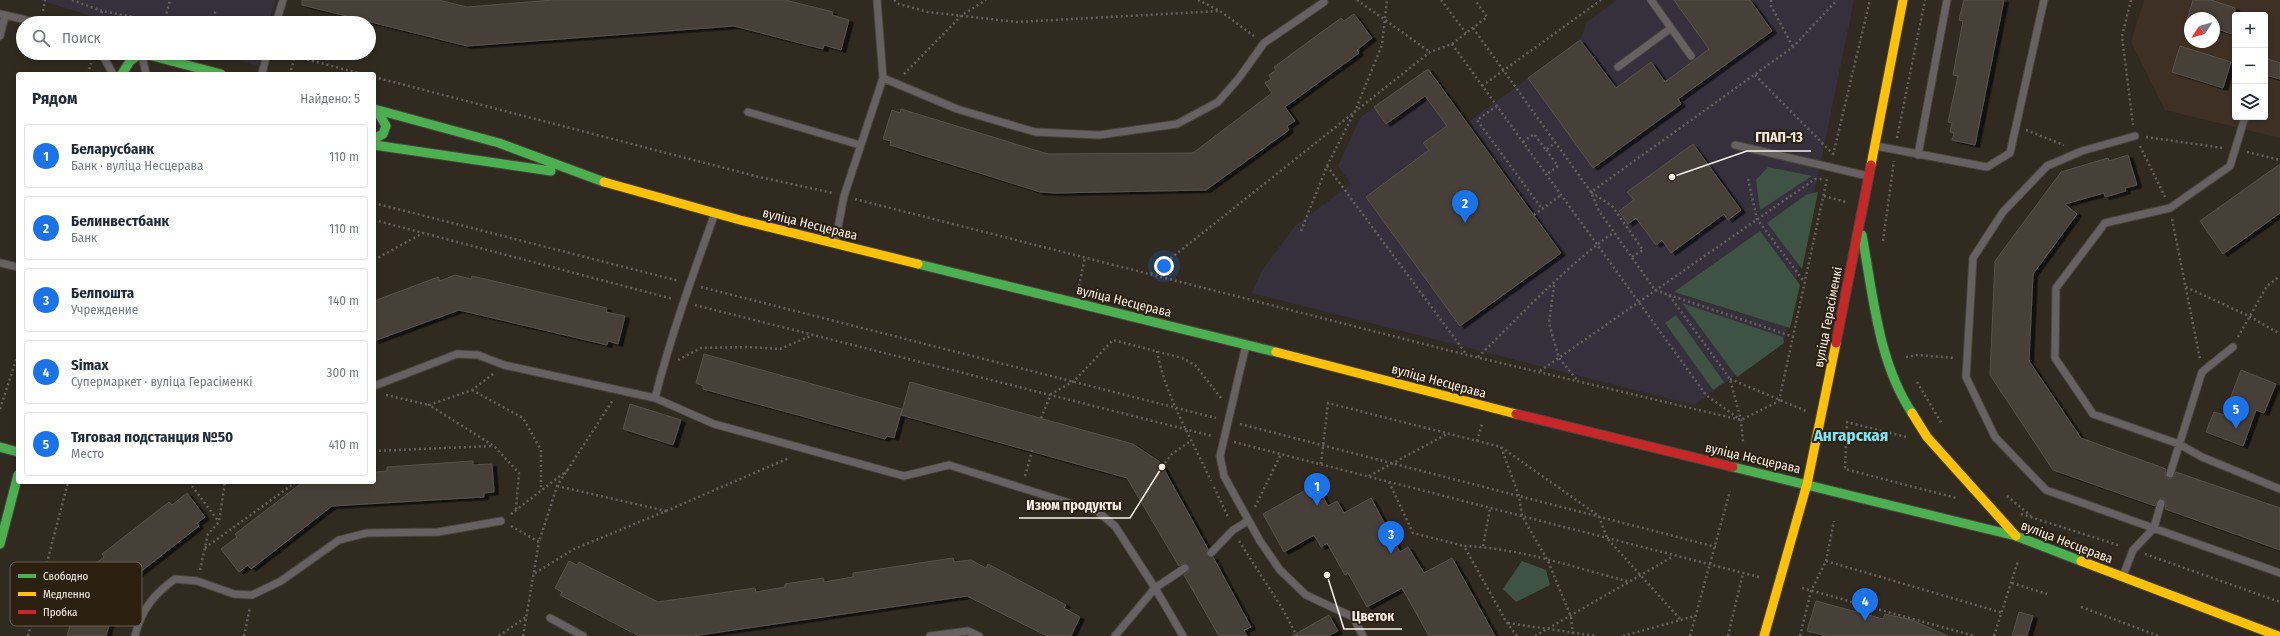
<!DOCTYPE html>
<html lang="ru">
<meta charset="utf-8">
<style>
body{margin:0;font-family:"Fira Sans Condensed",sans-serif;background:#f2f2f3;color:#1f2937}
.controls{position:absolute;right:12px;top:12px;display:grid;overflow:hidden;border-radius:4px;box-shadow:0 2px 6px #0003}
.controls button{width:36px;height:36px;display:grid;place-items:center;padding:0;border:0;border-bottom:1px solid #e0e1e3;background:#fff;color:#1f2937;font:20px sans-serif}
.compass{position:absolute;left:2184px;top:12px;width:36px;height:36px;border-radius:50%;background:#fff;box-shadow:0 2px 6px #0003;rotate:234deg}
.you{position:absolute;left:1164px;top:266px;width:14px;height:14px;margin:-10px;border:3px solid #fff;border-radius:50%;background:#1a73e8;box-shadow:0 0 0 6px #1a73e833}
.badge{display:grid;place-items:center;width:26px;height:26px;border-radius:50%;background:#1a73e8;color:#fff;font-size:13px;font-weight:700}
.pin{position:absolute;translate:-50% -33px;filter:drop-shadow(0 1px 2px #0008)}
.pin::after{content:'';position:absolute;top:21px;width:14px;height:12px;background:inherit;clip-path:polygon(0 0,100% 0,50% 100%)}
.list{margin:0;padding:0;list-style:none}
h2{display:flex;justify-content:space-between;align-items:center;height:52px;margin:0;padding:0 16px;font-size:17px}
h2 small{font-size:13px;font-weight:400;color:#747a83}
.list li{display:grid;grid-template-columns:26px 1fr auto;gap:12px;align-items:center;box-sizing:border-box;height:64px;margin:0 8px 8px;padding:0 8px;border:1px solid #e0e1e3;border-radius:4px}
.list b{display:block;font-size:15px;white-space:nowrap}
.list p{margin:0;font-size:13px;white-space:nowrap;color:#747a83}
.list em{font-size:13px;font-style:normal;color:#747a83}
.icon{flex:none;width:22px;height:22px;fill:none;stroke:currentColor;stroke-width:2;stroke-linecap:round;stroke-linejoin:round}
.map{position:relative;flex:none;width:2280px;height:636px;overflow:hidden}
.search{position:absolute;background:#fff;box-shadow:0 2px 6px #0003;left:16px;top:16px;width:360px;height:44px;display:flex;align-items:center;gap:10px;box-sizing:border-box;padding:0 14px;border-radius:22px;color:#747a83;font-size:15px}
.panel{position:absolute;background:#fff;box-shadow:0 2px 6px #0003;left:16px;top:72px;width:360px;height:412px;border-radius:4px}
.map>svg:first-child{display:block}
</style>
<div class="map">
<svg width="2280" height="636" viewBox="0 0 2280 636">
<defs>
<filter id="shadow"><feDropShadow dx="4.5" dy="2.5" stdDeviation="0" flood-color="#0009"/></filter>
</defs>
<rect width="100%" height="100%" fill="#302a20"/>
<path fill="#36303d" d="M39,0H275L269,23H115Z
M1617,0H1854L1784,341L1694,405L1252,293L1261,272L1295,226L1351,184L1338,166L1360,118L1428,69L1467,123L1580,40L1587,22Z
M214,53H262L258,66Z"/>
<path fill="#3e3024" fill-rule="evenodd" d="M2144,0H2280V138L2165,110L2131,42ZM2235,15H2265V117H2235ZM2190,18H2214V42H2190Z"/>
<path fill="#3e5343" d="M1768,167L1812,176L1760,210L1756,180Z
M1818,192L1802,269L1767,223L1807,194Z
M1760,231L1800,285L1790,328L1674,292Z
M1682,303L1783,337L1784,343L1737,377Z
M1676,315L1724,382L1713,390L1665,323Z
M1522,561L1546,570L1550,585L1516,602L1503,589Z"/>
<path fill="#464037" stroke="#58524a" filter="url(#shadow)" d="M302,0H439L467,7L553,0H785L833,12L832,15L849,20L841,50L824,45L823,49L734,26L467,46L302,5Z
M1674,0H1750L1772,31L1678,99L1681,104L1593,168L1528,78L1580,40L1616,88L1651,62L1665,82L1709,49Z
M1964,0H2004L1975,145L1952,140L1954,133L1950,132L1952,123L1948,122L1958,76L1953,75L1963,21L1959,20Z
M2193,0H2211L2235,8V35L2214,28V18L2187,20Z
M1354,14L1372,38L1357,50L1359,53L1285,107L1295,121L1287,126L1289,130L1206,190L1055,193L1040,192L890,145L891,141L883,139L892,110L900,113L901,109L1048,154L1193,153L1272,93L1265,83L1271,79L1269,75L1276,70L1274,67L1341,18L1344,21Z
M2180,46L2231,62L2223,88L2172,72Z
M2265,58L2280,63V79L2265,75Z
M1428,69L1561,253L1460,326L1366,197L1429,150L1423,143L1447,126L1425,96L1386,124L1374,107Z
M1693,144L1741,210L1728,220L1724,214L1671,253L1662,240L1656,245L1636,218L1628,224L1619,211L1634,200L1627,192Z
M2128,155L2137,185L2125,188L2126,191L2105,197L2104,193L2065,204L2077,214L2033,274L2029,361L2081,438L2166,469L2165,475L2168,479L2173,478L2176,472L2280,508V550L2165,509L2166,502L2163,498L2158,499L2155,506L2053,470L1990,375L1995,261L2061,172L2108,158L2109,161Z
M2280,164V213L2223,254L2200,221Z
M455,275L471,279L472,276L607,308L606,312L625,316L618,344L608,341L607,345L459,310L374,341V301L438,277L440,281Z
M704,354L902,409L894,438L887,436L885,439L703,389V386L696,383Z
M2241,370L2276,384L2264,413L2256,410L2243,446L2206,432L2214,412L2224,415Z
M910,382L1133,444L1160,462L1208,549L1206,555L1213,557L1251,627L1244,630L1247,636H1219L1184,575L1189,571V566L1185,563L1179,566L1127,478L901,415Z
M630,404L681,420L673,445L623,429Z
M473,461V465L492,464L494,492L484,493V497L332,506L251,569L248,565L239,572L221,549L237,537L235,534L303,482H374V472L387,471V467Z
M1316,484L1328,506L1337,501L1344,513L1371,498L1400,552L1408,547L1424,573L1452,558L1495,636H1429L1402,588L1367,607L1348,573L1345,575L1327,543L1321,547L1314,535L1284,552L1263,514Z
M187,493L205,517L197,523L199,526L120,588L106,636H67L82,583L86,584L90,568L104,557L102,554L169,502L172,505Z
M953,558L954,562L971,560L986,568L988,564L1066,605L1064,608L1080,617L1071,636H1047L967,596L693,636H639L560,595L562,592L555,588L569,561L577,565L579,562L658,602L755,588L756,592L785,587V584L823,578L824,582L853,577V573Z
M1816,601L1883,619L1885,614L1912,620L1948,636H1826L1807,631Z
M2019,612L2033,616L2027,636H2012Z
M1329,615L1338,631L1328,636H1292Z"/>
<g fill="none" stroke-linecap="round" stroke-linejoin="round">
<g stroke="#4a453e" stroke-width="9">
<path id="lane" d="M0,14L39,23
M276,23L283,0
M1671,28L1691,56
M0,36L5,16
M96,53L103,56L113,74
M142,55L146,74
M1618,67L1671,28L1651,0
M262,74L267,53
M883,78L957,109L1035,132L1099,135L1177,124L1218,102L1239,78L1264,43L1324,2
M748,112L860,145
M2245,117L2230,166L2170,208L2105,223L2056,288L2055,358L2093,414L2179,444L2202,457L2280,489
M2135,136L2082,151L2047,166L2003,212L1973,258L1966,377L1995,437L2046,490L2280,573
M1735,145L1868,176
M1876,146L1987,167L2010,153L2044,0
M1918,155L1947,0
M835,243L844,196L883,78L877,0
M0,263L18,267
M1246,345L1220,456L1224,476L1260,541L1280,570L1306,595L1353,617L1363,636
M374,386L457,354L478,355L504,365L655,398C671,335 693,274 715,213
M655,398L714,424L904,476L949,465L1098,512L1115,526L1155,588L1115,636
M2170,474L2202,372L2233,347
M1211,553L1233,530L1248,521
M2123,576L2133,550L2154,528L2161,503
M550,618L583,636
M135,636C141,610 154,594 175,579L197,581L234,594L252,595L281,581L339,540L367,533L438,532L501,521
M930,636L968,631L979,636
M1183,636L1155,588L1185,568"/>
</g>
<g stroke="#4a453e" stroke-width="11">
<path id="fast" d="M122,74L130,61L141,53L221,74
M374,109L499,143L604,182
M374,139L383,134L386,126L377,110
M374,145L551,171
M1862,235C1873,294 1878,362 1912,413
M918,264L1276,352
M0,447L18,452
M1733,467L2016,536L2081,561
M0,544L18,475"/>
</g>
<g stroke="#4a453e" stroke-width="11">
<path id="slow" d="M1871,165L1903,0
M604,182L740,220L918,264
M1276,352L1516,414
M1912,413L1927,437L2016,536
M2081,561L2278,636
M1764,636L1807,484L1836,343"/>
</g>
<g stroke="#4a453e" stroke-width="11">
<path id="jam" d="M1836,343L1871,165
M1516,414L1733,467"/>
</g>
<path stroke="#66615f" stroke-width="2.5" stroke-dasharray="2 3" stroke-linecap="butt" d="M72,0L102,11L165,23
M894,0L899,4L928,12L1017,22L1220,11
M1198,0L1220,11L1254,36
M1357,0L1430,52
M1441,0L1466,33
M1771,0V6L1793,47
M2131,0L2122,36L2133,125
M43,11L45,0
M100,23L102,11
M164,23L170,0
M211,23L216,10
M1473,28L1591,192L1599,211L1655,290L1669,295L1730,379L1741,420L1743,442
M1452,44L1706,395L1738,418
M283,53L362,74
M246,60L248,53
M291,70L295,56
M88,74L91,63
M904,74L962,15L986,0
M1755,75L1833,154
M374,77L755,176L833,193
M1482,86L1601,0
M1497,106L1477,120L1542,209
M2026,130L2064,145
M2146,137L2223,148
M1897,138L1925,0
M1523,142L1534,134L1546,150L1556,142
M2140,146L2165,197
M1546,150L1558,166L1546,175
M2247,152L2280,160
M1833,155L1870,0
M1327,166L1467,355
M1748,179L1757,219L1805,283
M1824,196L1846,202
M855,199L1467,355L1741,420L1779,401
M374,203L679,281
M1534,215L1561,195
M2172,219L2200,359
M374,220L673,299
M1301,231L1327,166L1355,111L1382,45L1387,0
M1883,241L1894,161
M1632,257L1643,250L1612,206L1591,192L1793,47L1837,0
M374,260L423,233
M1151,274L1430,52L1452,44L1487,17L1475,0
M1554,285L1549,323L1559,358L1578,381
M1079,286L1085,257
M701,287L1216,418
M2186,287L2249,316L2280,334
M1669,295L1794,337
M695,305L1212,436
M2238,337L2267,286L2280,276
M1157,351C1165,396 1192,439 1211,481
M1478,357C1522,314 1564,268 1614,232
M1906,357L1918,355L1955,358
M678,360L701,348L748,347L780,349L813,335
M1540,371L1815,179H1823
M493,374L472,390L429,405L494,446L519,473L516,509
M1730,379L1806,411
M1917,382L1942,424
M472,390L523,418L541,450V490
M386,395L429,405
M1779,401L1827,179
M0,409L18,354
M1041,418L1051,394L1074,381L1113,340L1182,358L1195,365L1221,398
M1240,424L1716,547
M1906,437L1847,422L1845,469L1956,498
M1477,441L1482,424
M1234,442L1759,577
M1501,447L1519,496L1522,516L1548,561L1571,617L1573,636
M374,451L493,446
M1321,464L1328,403L1501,447L1599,516L1607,538L1680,619
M1162,467L1172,454L1192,440
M1025,476L1033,448
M1369,476L1447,434
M189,482L219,522
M1389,482L1413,533L1464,546
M1214,487L1229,519
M2007,496L2031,516
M1255,507L1281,454
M666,511L789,458
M511,514L569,469
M2021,514L2121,546
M511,526L539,542L557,486L613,400
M1239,541L1282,608L1297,636
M1483,546L1490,509
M205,548L296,482
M2145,554L2280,602
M1826,561L1834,521
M200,570L208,534L219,522L225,482
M535,573L574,549L666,511L557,486
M2012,583L2047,594
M1802,588L1974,636
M2081,607L2159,636
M1508,623L1596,636
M28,636L68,482
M244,636L250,607
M499,636L526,617
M523,636L539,542
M1517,636L1507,623L1464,546C1520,548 1576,568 1630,582
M1535,636L1672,557
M1623,636L1695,616
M1690,636L1730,491
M1728,636L1743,573
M1800,636L1811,591L1826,561L2003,613
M1994,636L2018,561"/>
<use href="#lane" stroke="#676261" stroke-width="7"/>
<use href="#fast" stroke="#4caf50" stroke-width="9"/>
<use href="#slow" stroke="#ffc107" stroke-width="9"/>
<use href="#jam" stroke="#c62828" stroke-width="9"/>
</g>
<g text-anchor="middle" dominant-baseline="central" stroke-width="4" stroke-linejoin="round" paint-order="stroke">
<g font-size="13" fill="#f9f1e7" stroke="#2c2111">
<text transform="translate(810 224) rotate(14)">вуліца Несцерава</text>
<text transform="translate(1124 301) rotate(14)">вуліца Несцерава</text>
<text transform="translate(1828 317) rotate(-79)">вуліца Герасіменкі</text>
<text transform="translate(1439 381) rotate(15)">вуліца Несцерава</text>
<text transform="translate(1753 458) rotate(13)">вуліца Несцерава</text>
<text transform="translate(2067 542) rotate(21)">вуліца Несцерава</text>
</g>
<g font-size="17" font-weight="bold" fill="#7ce5f6" stroke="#2c2111">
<text x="1851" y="435">Ангарская</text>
</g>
</g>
<rect x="10" y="562" width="132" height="64" rx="6" fill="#2c2111" stroke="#6a5f51" stroke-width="1"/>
<rect x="18" y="574" width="18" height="4" fill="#4caf50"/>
<rect x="18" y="592" width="18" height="4" fill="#ffc107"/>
<rect x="18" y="610" width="18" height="4" fill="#c62828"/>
<g font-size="11" fill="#f9f1e7">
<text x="43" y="580">Свободно</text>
<text x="43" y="598">Медленно</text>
<text x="43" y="616">Пробка</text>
</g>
<path fill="none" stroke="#f9f1e7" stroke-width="1.5" d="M1672 177L1747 151H1811M1162 467L1130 518H1019M1327 575L1344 629H1402"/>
<g fill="#f9f1e7" stroke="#2c2111" stroke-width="1.5">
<circle cx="1672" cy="177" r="4"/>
<circle cx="1162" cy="467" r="4"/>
<circle cx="1327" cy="575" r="4"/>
</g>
<g font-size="14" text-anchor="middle" font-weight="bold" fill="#f9f1e7" stroke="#2c2111" stroke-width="4" stroke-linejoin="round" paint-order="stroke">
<text x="1779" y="142">ГПАП-13</text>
<text x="1074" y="510">Изюм продукты</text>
<text x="1373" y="621">Цветок</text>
</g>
</svg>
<div class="controls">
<button>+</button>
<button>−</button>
<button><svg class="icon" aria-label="layers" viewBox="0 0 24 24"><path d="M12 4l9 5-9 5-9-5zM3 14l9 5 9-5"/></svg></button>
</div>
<svg class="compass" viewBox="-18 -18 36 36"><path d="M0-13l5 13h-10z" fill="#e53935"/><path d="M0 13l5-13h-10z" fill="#747a83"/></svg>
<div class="you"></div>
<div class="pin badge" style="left:1317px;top:506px">1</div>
<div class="pin badge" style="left:1465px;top:223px">2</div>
<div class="pin badge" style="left:1391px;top:554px">3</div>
<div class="pin badge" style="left:1865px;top:621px">4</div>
<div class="pin badge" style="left:2236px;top:429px">5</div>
<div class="search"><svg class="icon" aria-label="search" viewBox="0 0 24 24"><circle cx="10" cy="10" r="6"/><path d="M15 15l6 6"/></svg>Поиск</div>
<section class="panel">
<h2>Рядом<small>Найдено: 5</small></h2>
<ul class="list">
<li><span class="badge">1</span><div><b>Беларусбанк</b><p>Банк · вуліца Несцерава</p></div><em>110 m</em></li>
<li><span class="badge">2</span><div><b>Белинвестбанк</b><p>Банк</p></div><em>110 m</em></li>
<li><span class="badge">3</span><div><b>Белпошта</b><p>Учреждение</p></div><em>140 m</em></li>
<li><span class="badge">4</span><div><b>Simax</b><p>Супермаркет · вуліца Герасіменкі</p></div><em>300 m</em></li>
<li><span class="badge">5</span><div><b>Тяговая подстанция №50</b><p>Место</p></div><em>410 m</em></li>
</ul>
</section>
</div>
